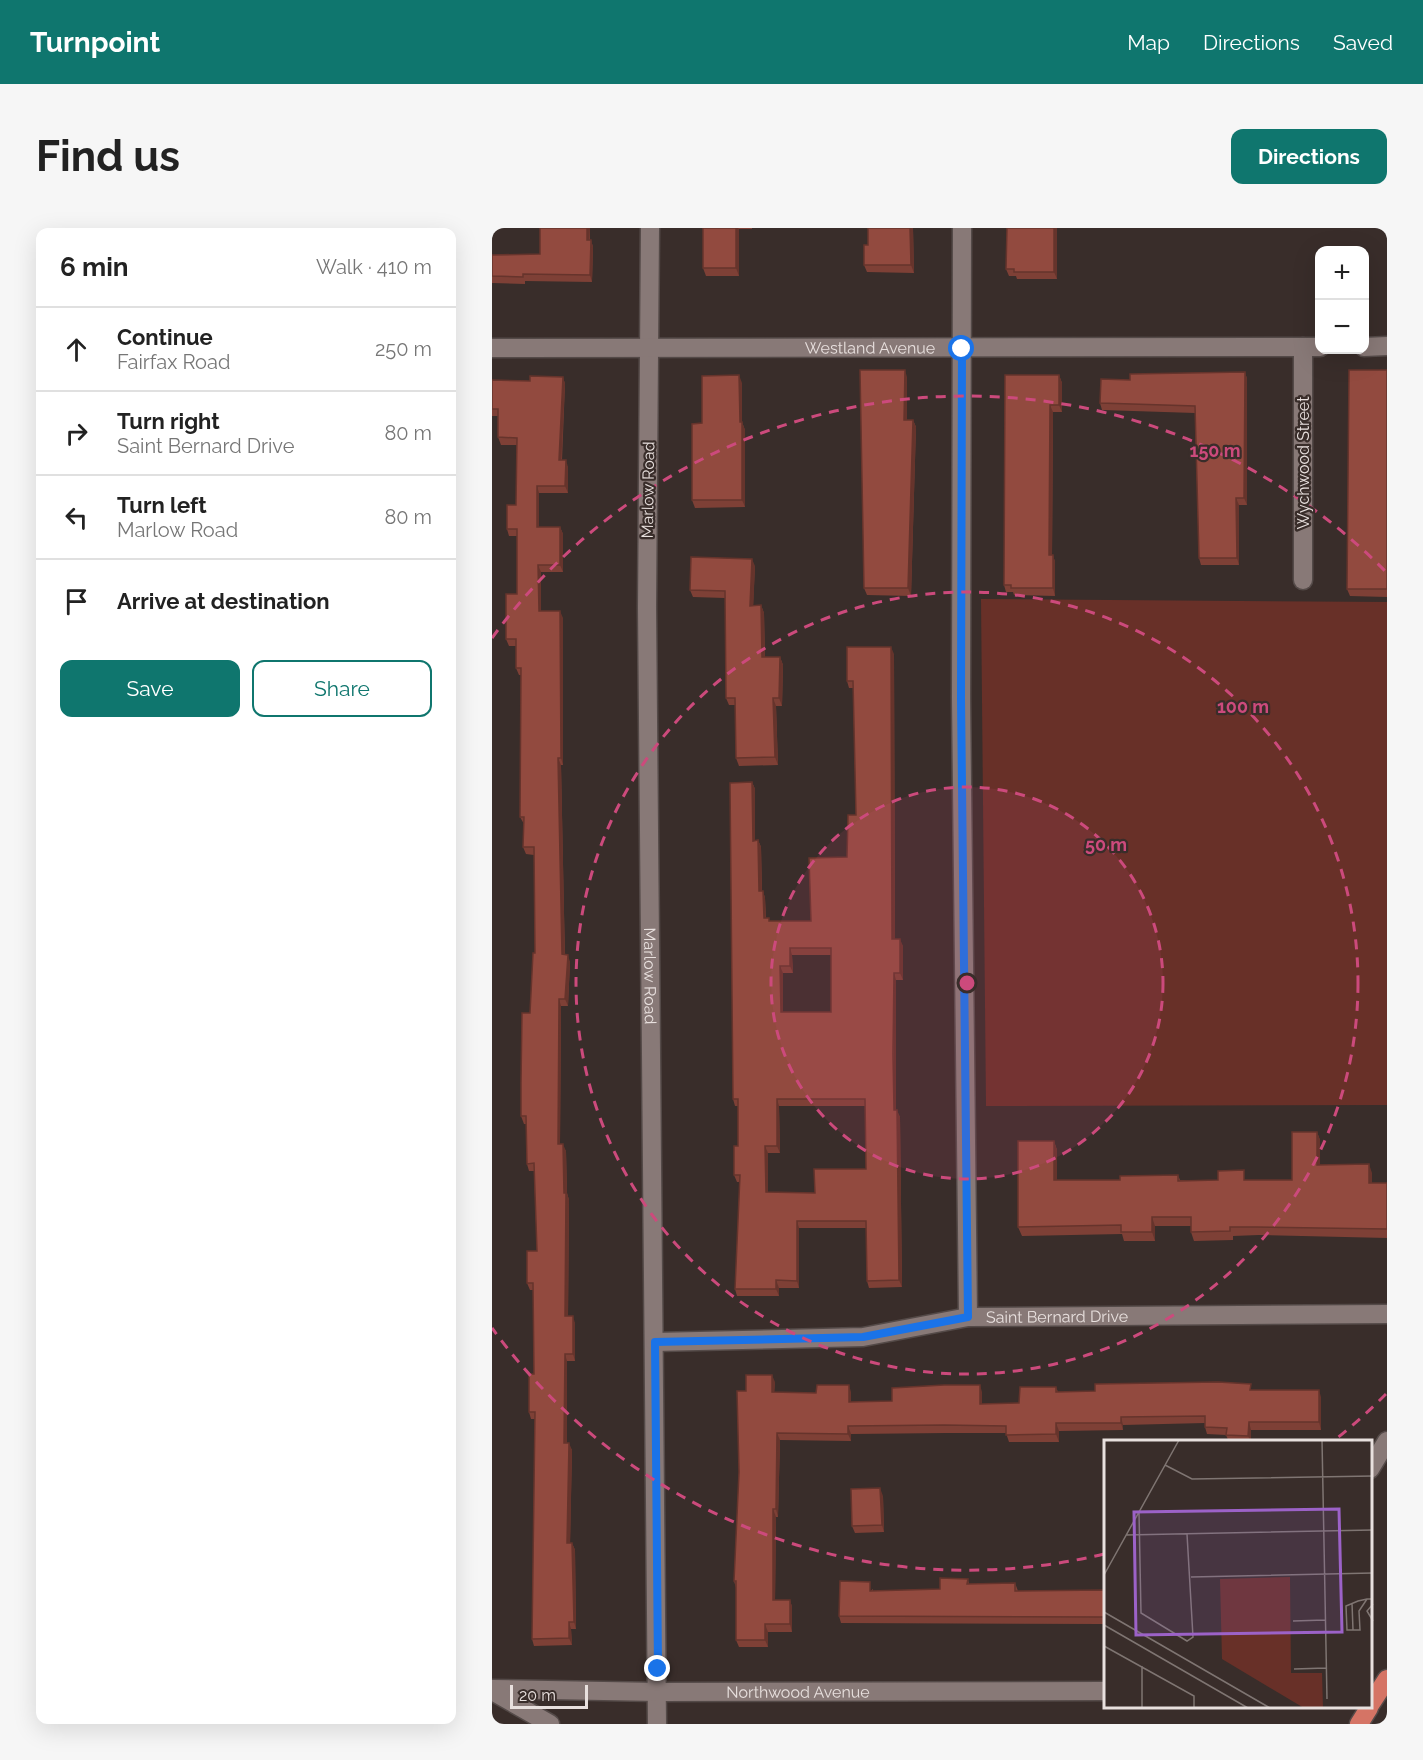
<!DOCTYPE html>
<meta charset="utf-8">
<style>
body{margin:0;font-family:Raleway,sans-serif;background:#f6f6f6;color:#222}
.controls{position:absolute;right:18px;top:18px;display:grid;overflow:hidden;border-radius:12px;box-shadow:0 6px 24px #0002}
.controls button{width:54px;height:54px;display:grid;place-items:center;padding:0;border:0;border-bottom:2px solid #e0e0e0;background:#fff;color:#222;font:30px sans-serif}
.scale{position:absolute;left:18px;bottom:15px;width:78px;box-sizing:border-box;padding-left:6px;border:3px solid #e8e0de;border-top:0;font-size:16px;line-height:21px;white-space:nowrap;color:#e8e0de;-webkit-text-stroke:4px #392d2a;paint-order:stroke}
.stop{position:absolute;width:18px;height:18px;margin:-14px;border:4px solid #1a73e8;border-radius:50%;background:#fff}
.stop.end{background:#1a73e8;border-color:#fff;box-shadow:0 2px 6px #0008}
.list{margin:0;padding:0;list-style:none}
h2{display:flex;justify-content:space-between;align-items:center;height:78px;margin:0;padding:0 24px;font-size:26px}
h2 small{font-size:20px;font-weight:400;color:#767676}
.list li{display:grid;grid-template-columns:39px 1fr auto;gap:18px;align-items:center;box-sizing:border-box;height:84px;padding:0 24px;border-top:2px solid #e0e0e0}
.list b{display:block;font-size:22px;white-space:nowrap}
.list p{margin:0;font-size:20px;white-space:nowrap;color:#767676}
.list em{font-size:20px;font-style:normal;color:#767676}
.actions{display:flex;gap:12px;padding:18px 24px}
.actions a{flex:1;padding:14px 0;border:2px solid #0f766e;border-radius:12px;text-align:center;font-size:21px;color:#0f766e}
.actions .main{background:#0f766e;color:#fff}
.icon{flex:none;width:33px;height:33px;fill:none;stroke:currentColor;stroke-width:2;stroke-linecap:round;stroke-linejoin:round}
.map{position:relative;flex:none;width:895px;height:1496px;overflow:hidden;border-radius:12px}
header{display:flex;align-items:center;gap:36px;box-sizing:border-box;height:84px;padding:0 30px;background:#0f766e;color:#fff}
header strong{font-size:28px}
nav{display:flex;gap:33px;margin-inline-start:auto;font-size:21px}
.intro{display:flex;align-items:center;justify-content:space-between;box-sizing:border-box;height:144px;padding:0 36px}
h1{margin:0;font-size:42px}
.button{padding:15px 27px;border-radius:12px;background:#0f766e;color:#fff;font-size:21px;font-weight:700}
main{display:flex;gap:36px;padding:0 36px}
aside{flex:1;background:#fff;border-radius:12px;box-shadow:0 6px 24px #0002}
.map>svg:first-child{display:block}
</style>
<header>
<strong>Turnpoint</strong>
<nav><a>Map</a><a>Directions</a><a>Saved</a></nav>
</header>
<div class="intro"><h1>Find us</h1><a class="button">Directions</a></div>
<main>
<aside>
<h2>6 min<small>Walk · 410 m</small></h2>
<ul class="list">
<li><svg class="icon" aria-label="ahead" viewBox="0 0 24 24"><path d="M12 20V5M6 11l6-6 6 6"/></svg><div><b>Continue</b><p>Fairfax Road</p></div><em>250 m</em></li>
<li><svg class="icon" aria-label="right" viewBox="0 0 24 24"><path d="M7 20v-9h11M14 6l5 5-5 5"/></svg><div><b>Turn right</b><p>Saint Bernard Drive</p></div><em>80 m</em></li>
<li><svg class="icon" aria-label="left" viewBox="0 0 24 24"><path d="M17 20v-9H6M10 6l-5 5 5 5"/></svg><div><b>Turn left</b><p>Marlow Road</p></div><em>80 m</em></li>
<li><svg class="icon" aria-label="arrive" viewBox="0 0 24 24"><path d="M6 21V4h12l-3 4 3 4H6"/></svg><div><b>Arrive at destination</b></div></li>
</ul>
<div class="actions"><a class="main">Save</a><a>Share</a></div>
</aside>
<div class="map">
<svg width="895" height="1496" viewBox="0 0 895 1496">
<rect width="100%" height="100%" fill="#392d2a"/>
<path fill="#683028" d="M489,371L895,374V877L494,878Z"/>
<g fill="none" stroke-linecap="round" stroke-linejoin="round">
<g stroke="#544a48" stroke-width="21">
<g id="minor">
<path id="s1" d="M158,0L155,379L165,1496"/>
<path d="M470,0L469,470L476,1089"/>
<path d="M872,119L895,118"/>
<path id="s2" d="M0,120L828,119"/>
<path d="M811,352V119"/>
<path id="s3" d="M163,1114L371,1109L476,1089L895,1086"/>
<path d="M878,1241L895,1213"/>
<path id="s4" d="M0,1461L166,1464L613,1463"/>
<path d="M0,1463L58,1496"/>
</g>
</g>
<g stroke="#544a48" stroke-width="21">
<path id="highway" d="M878,1477L895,1451
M867,1496L877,1480"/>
</g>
<use href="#minor" stroke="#887977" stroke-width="18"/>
<use href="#highway" stroke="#d57465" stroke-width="18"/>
</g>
<path fill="#7e4036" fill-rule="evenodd" d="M48,0H98V12H99L101,19L100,54L33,53V56L0,55V27L48,26Z
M211,0H260V1H247V48H214L211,40Z
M376,0H421L422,45L375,44L372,37L376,17Z
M565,0V51H525L524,48H517L514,41Z
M895,142V369L858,368L855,361Z
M753,144L755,151V277H747V337H709L707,330L703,185L610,182L608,175L638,152Z
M513,147H567L570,155V184H561L560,327H561L563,334V368L522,367L521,364H514L512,357Z
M71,149L73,156L70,232L76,239V265H47V299H68L71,306V344H49V383L71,390V537H69L72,684L73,726L78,734L76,778H69L68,916L74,923L75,965L77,972L76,1088L83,1095V1133H75V1215L80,1222L78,1315H80L83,1322L84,1401H79L80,1417L42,1418L40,1411L43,1191H39L37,1184L42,1146L41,1062H38L35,1055L45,1023L42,943H37L35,936L34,896H32L29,888L43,725L42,627L34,626L31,619L32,596L28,589L29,447H27L24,440V418H17L14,411L25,366V308H17L15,301L24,277L25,217H9L6,209V188H0V152L38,153Z
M415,149V192H421L424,199L419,368L375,367L372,360Z
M250,155V194L253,202V279L203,280L200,272L210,195Z
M263,338L261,378L269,377L272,385L273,429H288L291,437L290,478H284L286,537L247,538L244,530L243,477H237L234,470L233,370L201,369L198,362Z
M402,426L403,711L411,718V752H404V882L408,889L410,1059L377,1060L375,1053L374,1000H307V1060H287V1068H245L243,1061L248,954H245L242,947L246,918V878H243L241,871L260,554L263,561V613L266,612L269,619L270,663H271L273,670L274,690L278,693H319L355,629L364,587L361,460H357L355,453ZM300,727H339V784H291V745H301ZM287,878H373L374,941L323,965L276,964V925H288Z
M825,904L828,912V937L880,945V955H895V1010L767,1007L741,1008V1012L702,1013L699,1004V998H663V1013H632L630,1006L530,1008L526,999L562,913L565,922V952H628L686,947L688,952H800Z
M283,1154L282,1164L324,1165L359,1164V1174L400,1173L490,1164V1176L527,1175L564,1159L566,1164L761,1162L829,1169V1202H759V1214H737L734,1207L715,1206L713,1199V1195L631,1197V1202L567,1203V1214H517L514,1205H455L359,1206V1213L288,1212L286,1289H284L283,1372H298L300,1379V1404H276V1419H247L244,1412V1360L242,1353L254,1163Z
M391,1268L392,1304L363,1305L360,1298Z
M476,1351L477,1356L523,1355L526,1363L613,1362V1396L349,1395L347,1388L381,1361V1363L448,1361Z"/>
<path fill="#66342c" d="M95,0H98L97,19L95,12Z
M244,0H246L247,1V48L244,40Z
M418,0H421L422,45L419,37Z
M562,0H565V51L562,44Z
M99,12L101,19L100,54L98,47Z
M413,142L415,149V199L412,192Z
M753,144L755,151V277L752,270Z
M247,147L250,155V202L248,194Z
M567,147L570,155V184L567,177Z
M71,149L73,156L69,239L67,232Z
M558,177L561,184L560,334L557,327Z
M421,192L424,199L419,368L416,360Z
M250,194L253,202V279L250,272Z
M74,232L76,239V265L73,258Z
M45,258L47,265V307L45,299Z
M744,270L747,277V337L745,330Z
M68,299L71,306V344L68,337Z
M561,327L563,334V368L561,360Z
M260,331L263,338L261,385L258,378Z
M46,337L49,344V390L47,383Z
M269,377L272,385L273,437L270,429Z
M68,383L71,390V537L69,530Z
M399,419L402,426L403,718L400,711Z
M288,429L291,437L290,478L287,470Z
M281,470L284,478L286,537L283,529Z
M66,530L69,537L73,734L70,726Z
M260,554L263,561V620L261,613Z
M266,612L269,619L270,670L267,663Z
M271,663L273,670L274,697L272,690Z
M408,711L411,718V752L408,745Z
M298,720L300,727L301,745L298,738Z
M76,727L78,734L76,778L73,771Z
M288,738L291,745V791L289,784Z
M402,745L404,752V889L402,882Z
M67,771L69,778L68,923L66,916Z
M285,871L287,878L288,925L285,918Z
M405,882L408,889L410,1059L407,1052Z
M825,904L828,912V946L825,937Z
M562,913L565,922V960L562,952Z
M71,916L74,923L75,965L77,972L76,1095L73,1088Z
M273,918L276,925V971L274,964Z
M877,936L880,945V964L877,955Z
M660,989L663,998V1013L660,1004Z
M305,993L307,1000V1060L305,1053Z
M284,1052L287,1060V1068L284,1061Z
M81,1088L83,1095V1133L81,1126Z
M73,1126L75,1133V1222L72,1215Z
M280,1147L283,1154L282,1172L280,1164Z
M357,1157L359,1164V1181L357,1174Z
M488,1157L490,1164V1183L488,1176Z
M827,1162L829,1169V1202L827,1194Z
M629,1189L631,1197V1202L629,1195Z
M757,1194L759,1202V1214L756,1208Z
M564,1195L567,1203V1214L564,1206Z
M356,1198L359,1206V1213L356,1206Z
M285,1205L288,1212L286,1289L284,1281Z
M77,1215L80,1222L78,1322L75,1315Z
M388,1260L391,1268L392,1304L390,1297Z
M281,1281L284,1289L283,1379L281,1372Z
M80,1315L83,1322L84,1401L82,1394Z
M298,1372L300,1379V1404L298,1396Z
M77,1394L79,1401L80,1417L77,1410Z
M273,1396L276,1404V1419L273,1412Z"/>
<path fill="#924a3f" stroke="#66342c" stroke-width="1.5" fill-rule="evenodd" d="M48,0H95V12H99L98,47L31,46V49L0,48V27L48,26Z
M211,0H244V40H211Z
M376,0H418L419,37H372V17H376Z
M515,0H562V44H522V41H514Z
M368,142H413L412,192H421L416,360H372Z
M857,142H895V361H855Z
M753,144L752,270H744L745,330H707L703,178L608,175L609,151L638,152V146Z
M247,147L248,194H250V272H200V196L210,195V148Z
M513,147H567V177H558L557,327H561V360H519V357H512Z
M38,148L71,149L67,232H74L73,258H45V299H68V337H46L47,383H68L69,530H66L70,726L76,727L73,771H67L66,916H71L72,965H74L73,1088H81V1126H73L72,1215H77L75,1315H80L82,1394H77V1410L40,1411L43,1184H37V1146H42L41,1055H35V1023H45L42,935L35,936L34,888H29V855L30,785H38L41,725H43L42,619H31L32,589H28L29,440H24V411H14V366H25V301H15V277H24L25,210L6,209V181H0V152L38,153Z
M199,329L260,331L258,378L269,377L270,429H288L287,470H281L283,529L244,530L243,470H234L233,363L198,362Z
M355,419H399L400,711H408V745H402L401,826L402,882H405L407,1052L375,1053L374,993H305V1053L284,1052V1061H243L248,947H242V918H246V871H241L238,555L260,554L261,613L266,612L267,663H271L272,690H277V693H319L317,630L355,629L356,587H364L361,453H355ZM298,720H339V784H289L288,738H298ZM285,871H373L374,941H322L323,965L274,964L273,918H285Z
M800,904H825V937L877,936V955H895V1001L764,999H738V1003L699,1004V989H660V1004H629V997L526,999V913H562V952H628V948L686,947V953L726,952V943L752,942V952H800Z
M254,1147H280V1164L324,1165L325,1157H357V1174L400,1173V1160L452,1157H488V1176L527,1175L528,1159H564V1164L603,1163V1156L726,1154L759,1156L758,1162H827V1194H757L756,1208L734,1207L735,1200L713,1199V1188L629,1189V1195H564V1206L514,1207V1198L452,1197L356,1198V1206L285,1205L284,1281H281V1372H298V1396H273V1412H244V1353H242L247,1244L245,1163H254Z
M388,1260L390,1297L360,1298L359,1261Z
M448,1350L476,1351L475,1356L523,1355V1363L613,1362V1389L347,1388L348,1353L378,1354V1363L448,1361Z"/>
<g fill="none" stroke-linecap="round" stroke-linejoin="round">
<path stroke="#1a73e8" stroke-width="8" d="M166,1441L163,1114L371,1109L476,1089L469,470L470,121"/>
</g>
<circle cx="475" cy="755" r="196" fill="#cc4a7c" fill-opacity=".12"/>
<g fill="none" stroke="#cc4a7c" stroke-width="3" stroke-dasharray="10 8">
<circle cx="475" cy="755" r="196"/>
<circle cx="475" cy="755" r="391"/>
<path d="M894 1166A587 587 0 0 1 844 1211M612 1326A587 587 0 0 1 0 1100M0 410A587 587 0 0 1 894 344"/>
</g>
<g text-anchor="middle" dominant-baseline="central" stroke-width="4.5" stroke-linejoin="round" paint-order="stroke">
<g font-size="16" fill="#e8e0de" stroke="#392d2a">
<text stroke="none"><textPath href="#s2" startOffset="378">Westland Avenue</textPath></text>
<text transform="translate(811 235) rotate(-90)">Wychwood Street</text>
<text transform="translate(156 262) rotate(-89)">Marlow Road</text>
<text stroke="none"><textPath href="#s1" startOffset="748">Marlow Road</textPath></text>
<text stroke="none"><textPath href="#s3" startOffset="404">Saint Bernard Drive</textPath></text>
<text stroke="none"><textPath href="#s4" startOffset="306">Northwood Avenue</textPath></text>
</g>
</g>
<g transform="translate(612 1212)">
<rect width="268" height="268" fill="#392d2a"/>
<path d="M186,137L187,233H218L219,268H200L118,219L116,139Z" fill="#683028"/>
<path fill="none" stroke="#7f7572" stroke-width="1.5" d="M218,0L223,259M61,25L88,39L269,36M35,72L37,173L83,201L89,197L83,94M22,95L269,90M0,135L75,0M87,137L269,133M263,159L255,171L256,190H243L242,166L254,161L263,159H269M248,163L249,190M269,164L263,171L269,181M0,172L166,268M189,181L221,180M0,185L144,268M0,206L90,256V268M38,226V268M190,229L222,228"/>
<path fill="#9c62c8" fill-opacity="0.15" stroke="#9c62c8" stroke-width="3" d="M235,69L238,192L32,195L30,72Z"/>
<rect width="268" height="268" fill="none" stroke="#e8e0de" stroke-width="3"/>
</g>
<circle cx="475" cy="755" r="9" fill="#cc4a7c" stroke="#392d2a" stroke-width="3"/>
<g font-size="18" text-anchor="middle" font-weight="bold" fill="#cc4a7c" stroke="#392d2a" stroke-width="4.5" stroke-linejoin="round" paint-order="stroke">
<text x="723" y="229">150 m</text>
<text x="751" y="485">100 m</text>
<text x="614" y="623">50 m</text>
</g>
</svg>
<div class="controls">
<button>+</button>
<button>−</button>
</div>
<div class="scale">20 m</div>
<div class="stop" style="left:470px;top:121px"></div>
<div class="stop end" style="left:166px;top:1441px"></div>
</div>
</main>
